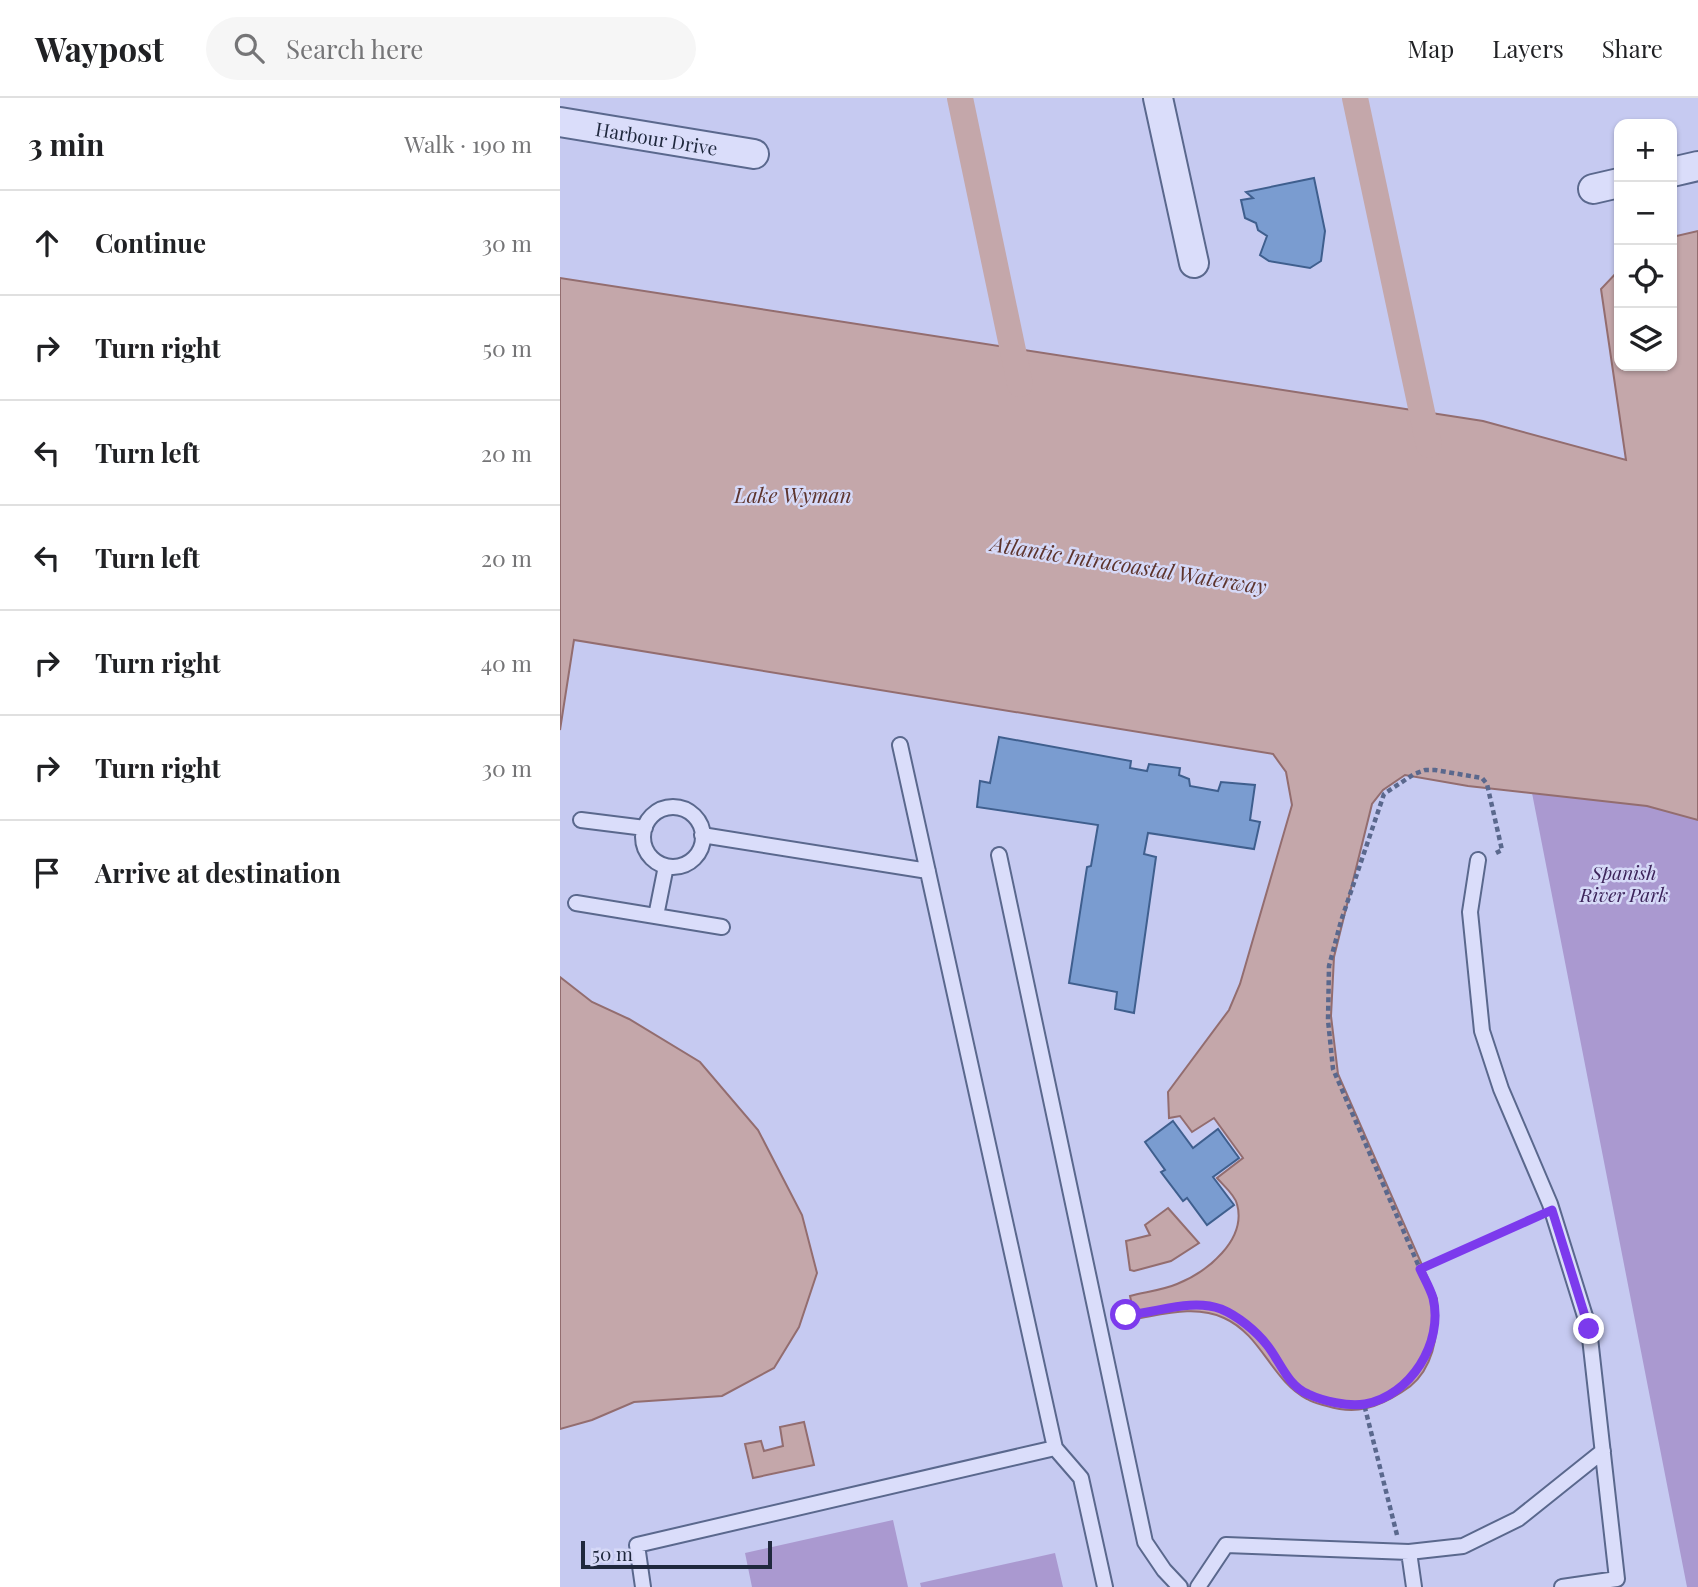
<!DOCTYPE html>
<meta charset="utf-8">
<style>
body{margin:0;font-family:"Playfair Display",serif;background:#f6f6f6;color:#202124}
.controls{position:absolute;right:21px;top:21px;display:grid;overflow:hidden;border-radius:14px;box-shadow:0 2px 5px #0004}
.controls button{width:63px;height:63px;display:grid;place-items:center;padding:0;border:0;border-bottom:2px solid #e0e0e0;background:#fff;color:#202124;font:35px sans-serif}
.scale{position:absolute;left:21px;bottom:18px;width:191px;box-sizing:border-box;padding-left:7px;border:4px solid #1f283d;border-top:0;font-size:19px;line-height:24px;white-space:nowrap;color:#1f283d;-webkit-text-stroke:5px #d6d9f7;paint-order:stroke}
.stop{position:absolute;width:21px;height:21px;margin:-16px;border:5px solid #7c3aed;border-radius:50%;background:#fff}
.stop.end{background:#7c3aed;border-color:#fff;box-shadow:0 2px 7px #0008}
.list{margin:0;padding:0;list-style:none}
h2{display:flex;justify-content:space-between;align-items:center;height:91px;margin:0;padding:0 28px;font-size:30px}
h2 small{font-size:23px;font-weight:400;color:#757577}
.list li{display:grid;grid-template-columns:46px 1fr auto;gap:21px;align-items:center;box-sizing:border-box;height:105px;padding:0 28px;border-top:2px solid #e0e0e0}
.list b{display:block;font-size:26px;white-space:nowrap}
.list em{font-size:23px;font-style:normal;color:#757577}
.icon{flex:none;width:38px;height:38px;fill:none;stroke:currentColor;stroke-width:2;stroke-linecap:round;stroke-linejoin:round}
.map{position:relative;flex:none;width:1138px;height:1489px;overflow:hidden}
header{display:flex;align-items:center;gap:42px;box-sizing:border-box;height:98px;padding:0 35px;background:#fff;border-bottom:2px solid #e0e0e0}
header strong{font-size:33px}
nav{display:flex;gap:38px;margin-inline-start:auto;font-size:24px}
.search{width:490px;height:63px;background:#f6f6f6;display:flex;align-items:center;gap:18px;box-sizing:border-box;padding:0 24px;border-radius:38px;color:#757577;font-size:26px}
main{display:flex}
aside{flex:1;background:#fff}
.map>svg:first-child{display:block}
</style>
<header>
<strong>Waypost</strong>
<div class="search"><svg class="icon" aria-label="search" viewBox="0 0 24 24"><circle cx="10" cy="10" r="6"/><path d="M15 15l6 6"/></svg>Search here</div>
<nav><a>Map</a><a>Layers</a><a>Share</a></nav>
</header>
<main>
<aside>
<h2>3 min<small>Walk · 190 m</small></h2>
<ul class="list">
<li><svg class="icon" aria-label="ahead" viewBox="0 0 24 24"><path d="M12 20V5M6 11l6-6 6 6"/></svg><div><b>Continue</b></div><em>30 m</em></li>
<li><svg class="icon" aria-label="right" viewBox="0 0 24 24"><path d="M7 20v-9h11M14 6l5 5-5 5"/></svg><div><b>Turn right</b></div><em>50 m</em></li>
<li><svg class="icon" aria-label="left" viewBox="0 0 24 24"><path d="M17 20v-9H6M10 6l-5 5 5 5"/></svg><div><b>Turn left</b></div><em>20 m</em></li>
<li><svg class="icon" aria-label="left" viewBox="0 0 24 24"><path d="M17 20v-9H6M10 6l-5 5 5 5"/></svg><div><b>Turn left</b></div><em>20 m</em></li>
<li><svg class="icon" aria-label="right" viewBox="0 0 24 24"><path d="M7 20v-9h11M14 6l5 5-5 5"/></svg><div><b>Turn right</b></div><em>40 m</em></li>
<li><svg class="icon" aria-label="right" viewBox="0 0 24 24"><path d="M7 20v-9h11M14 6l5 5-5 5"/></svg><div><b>Turn right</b></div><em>30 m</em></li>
<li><svg class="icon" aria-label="arrive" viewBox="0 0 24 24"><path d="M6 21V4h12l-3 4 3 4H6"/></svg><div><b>Arrive at destination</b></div></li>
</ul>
</aside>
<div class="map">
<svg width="1138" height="1489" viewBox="0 0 1138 1489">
<rect width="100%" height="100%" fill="#c6caf1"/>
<path fill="#aa99d0" d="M972,695L1087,708L1138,722V1489H1127Z
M333,1422L348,1489H192L185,1455Z
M495,1455L503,1489H361L360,1485Z"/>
<path fill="#c4a7aa" stroke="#936d6f" stroke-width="2" d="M1138,133V722L1087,708L908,688L845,677L823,692L812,706L774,859L771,918L778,976L877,1201C879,1235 875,1275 842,1294C817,1310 796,1317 767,1308C760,1306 753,1305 747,1301C711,1282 702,1237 664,1220C636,1207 605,1216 575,1221L570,1198C585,1194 603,1192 617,1186C647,1174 687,1142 677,1106C675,1097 663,1087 657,1080L683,1060L654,1020L632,1034L620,1018L609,1020L608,994L669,912L680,886L732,707L726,674L713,656L14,542L0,632V180L923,323L1066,362L1041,191L1059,172V268H1112V139Z
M0,879L32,904L69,921L140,964L198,1032L242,1117L257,1175L239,1229L214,1270L162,1298L74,1304L32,1322L0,1331Z
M608,1110L639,1145L611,1163L574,1173L570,1172L566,1143L590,1137L585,1127Z
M244,1324L254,1367L193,1380L185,1346L201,1343L204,1353L223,1348L220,1329Z"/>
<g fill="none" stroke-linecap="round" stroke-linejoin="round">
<path stroke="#c4a7aa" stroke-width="26" d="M400,0L460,286
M795,0L869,347"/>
</g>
<path fill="#7a9cd0" stroke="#3f5f8e" stroke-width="2" d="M754,80L765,133L761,163L750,170L709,163L700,157L707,138L698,132L696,125L685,120L681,102L693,100L686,94Z
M439,639L571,663L570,670L587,673L589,666L620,670L619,677L629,681L630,688L658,693L661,684L695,687L690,722L700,724L694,751L588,735L584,756L596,759L574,915L555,911L557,894L509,885L527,769L531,768L538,727L417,709L420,683L430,685Z
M613,1023L633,1050L658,1031L679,1060L653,1079L674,1107L647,1127L627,1100L623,1103L601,1074L605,1072L585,1044Z"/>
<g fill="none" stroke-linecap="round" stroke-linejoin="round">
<g stroke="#5a688d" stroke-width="18">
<path id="service" d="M83 739a30 30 0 1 1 60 0a30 30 0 1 1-60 0Z
M21,722L85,730
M142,737L368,773
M439,757L585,1444L604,1472L620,1489
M918,762L910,814L922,933L941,991L990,1106L1029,1231L1057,1481L1002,1489
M16,805L162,829
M96,818L106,768
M495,1350L521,1380L545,1489
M849,1454L903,1448L958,1421L1043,1353
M83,1489L77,1447L495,1350L340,647
M638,1489L666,1447L849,1454L854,1489"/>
</g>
<g stroke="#5a688d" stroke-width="32">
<g id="minor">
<path d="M598,0L634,165"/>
<path id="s1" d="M0,24L194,56"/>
<path d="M1112,74L1138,68"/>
<path d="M1033,91L1059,85"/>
</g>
</g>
<path stroke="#5a688d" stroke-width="4.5" stroke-dasharray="5 3.5" stroke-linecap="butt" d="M936,755L942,752L927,686L922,680L875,672H865L854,676L824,696L781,823L769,868L768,922L773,971L860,1171L976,1119
M557,1220L633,1206L661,1211L686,1225L708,1247L723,1274L745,1295L773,1304L804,1306
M837,1437L804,1306C811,1304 818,1302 825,1299C860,1284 881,1238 873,1201C870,1191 864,1180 860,1171"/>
<use href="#service" stroke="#daddfa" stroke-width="14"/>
<use href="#minor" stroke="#daddfa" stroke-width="28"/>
</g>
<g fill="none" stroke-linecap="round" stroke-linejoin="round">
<path stroke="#7c3aed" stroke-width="9" d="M566,1217C597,1215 631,1200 661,1211C678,1218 696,1233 707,1247C720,1263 727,1287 748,1296C763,1303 788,1309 805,1306C850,1298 884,1245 873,1200C870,1190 864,1180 860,1171L992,1112L1029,1231"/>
</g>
<g text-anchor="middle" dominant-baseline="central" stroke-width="5" stroke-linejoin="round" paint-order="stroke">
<g font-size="19" fill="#1f283d" stroke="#d6d9f7">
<text stroke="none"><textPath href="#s1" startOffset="98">Harbour Drive</textPath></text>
</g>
<g font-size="19" font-style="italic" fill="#3c245a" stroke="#d6d9f7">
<text x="1064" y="774">Spanish<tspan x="1064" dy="22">River Park</tspan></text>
</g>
<g font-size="21" font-style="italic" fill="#5d342d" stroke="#d6d9f7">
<text x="233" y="396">Lake Wyman</text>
<text transform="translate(569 466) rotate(9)">Atlantic Intracoastal Waterway</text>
</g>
</g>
</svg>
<div class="controls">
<button>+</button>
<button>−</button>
<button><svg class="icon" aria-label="locate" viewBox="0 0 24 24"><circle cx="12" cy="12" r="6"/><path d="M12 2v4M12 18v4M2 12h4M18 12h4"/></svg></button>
<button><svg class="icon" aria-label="layers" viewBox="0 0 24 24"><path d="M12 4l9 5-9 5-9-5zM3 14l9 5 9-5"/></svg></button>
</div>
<div class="scale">50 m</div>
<div class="stop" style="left:566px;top:1217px"></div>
<div class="stop end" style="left:1029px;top:1231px"></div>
</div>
</main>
